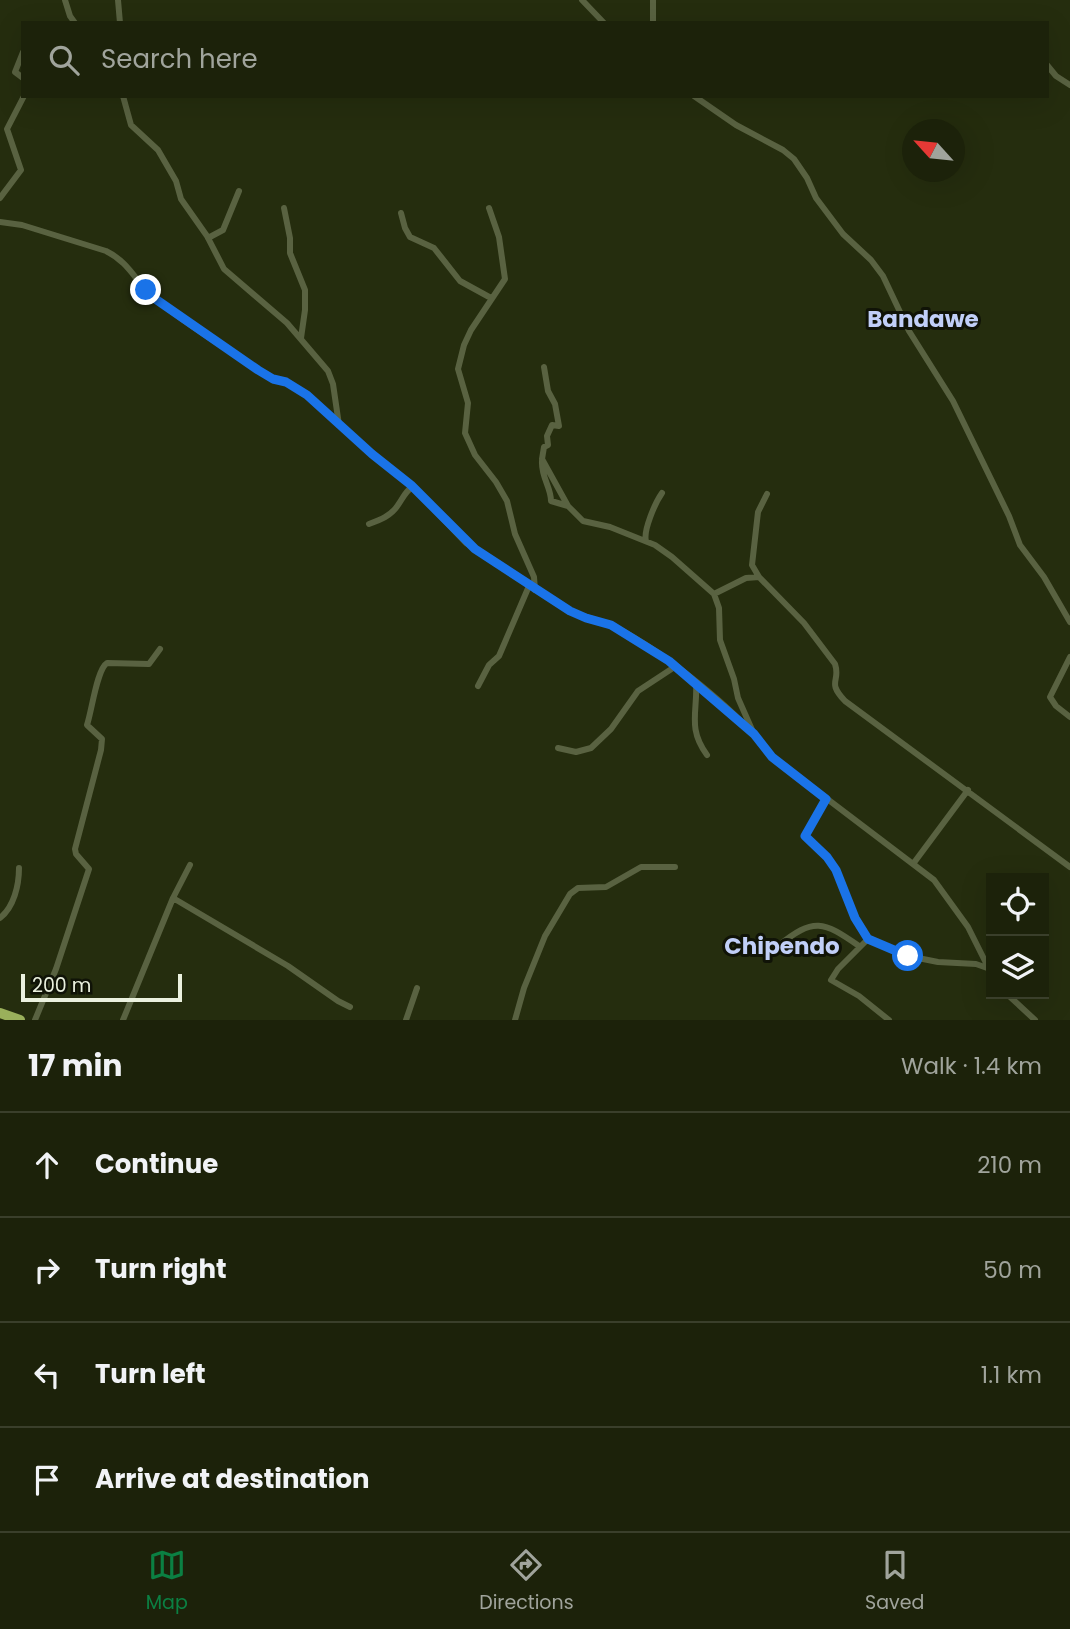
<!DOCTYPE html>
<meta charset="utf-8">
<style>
body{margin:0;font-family:Poppins,sans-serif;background:#252a13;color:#f1f3f6}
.controls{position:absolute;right:21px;bottom:21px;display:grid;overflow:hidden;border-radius:0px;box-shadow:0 7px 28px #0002}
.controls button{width:63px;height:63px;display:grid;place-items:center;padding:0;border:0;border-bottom:2px solid #3a3f2b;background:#1c220a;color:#f1f3f6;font:35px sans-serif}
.compass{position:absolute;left:902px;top:119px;width:63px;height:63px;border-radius:50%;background:#1c220a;box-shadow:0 7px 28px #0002;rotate:297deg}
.scale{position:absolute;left:21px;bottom:18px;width:161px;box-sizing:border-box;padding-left:7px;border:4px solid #ebf1df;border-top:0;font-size:19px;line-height:24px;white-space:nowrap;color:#ebf1df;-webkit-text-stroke:5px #101307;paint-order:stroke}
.stop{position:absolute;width:21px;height:21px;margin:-16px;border:5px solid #1a73e8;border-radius:50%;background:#fff}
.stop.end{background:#1a73e8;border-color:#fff;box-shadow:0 2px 7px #0008}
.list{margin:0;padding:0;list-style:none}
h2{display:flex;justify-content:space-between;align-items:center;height:91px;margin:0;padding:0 28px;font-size:30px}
h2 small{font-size:23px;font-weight:400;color:#a0a49c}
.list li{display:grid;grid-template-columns:46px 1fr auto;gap:21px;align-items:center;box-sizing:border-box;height:105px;padding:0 28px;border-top:2px solid #3a3f2b}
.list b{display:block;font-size:26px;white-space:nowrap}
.list em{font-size:23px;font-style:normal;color:#a0a49c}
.icon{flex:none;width:38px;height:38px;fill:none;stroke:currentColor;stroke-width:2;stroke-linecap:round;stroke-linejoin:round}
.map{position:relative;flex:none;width:1070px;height:1020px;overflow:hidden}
.search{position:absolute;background:#1c220a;box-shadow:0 7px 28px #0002;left:21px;right:21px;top:21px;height:77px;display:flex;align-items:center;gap:18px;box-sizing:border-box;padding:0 24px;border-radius:0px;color:#a0a49c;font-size:26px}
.sheet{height:511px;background:#1c220a}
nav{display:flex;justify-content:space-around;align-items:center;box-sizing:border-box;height:98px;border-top:2px solid #3a3f2b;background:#1c220a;font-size:19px;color:#a0a49c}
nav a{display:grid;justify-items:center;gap:4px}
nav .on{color:#0b8043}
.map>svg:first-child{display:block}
</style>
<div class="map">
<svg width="1070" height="1020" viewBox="0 0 1070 1020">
<rect width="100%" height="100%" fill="#252d0e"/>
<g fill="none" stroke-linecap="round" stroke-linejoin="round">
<path stroke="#596241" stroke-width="6" d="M65,0L70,16L75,23
M118,0L120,23
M582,0L604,23
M653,23V0
M23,52L15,72L23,78
M1047,65L1056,76L1070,85
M123,96L131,125L158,150L176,181L181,199L207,236L224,269L287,323L328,371L333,384L339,425
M694,96L736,125L783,150L794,159L807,178L816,198L843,234L871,260L883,276L909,331L953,401L1009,516L1020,545L1044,577L1070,622
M0,198L21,170L7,129L24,96
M284,208L290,238V253L305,290V310L301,338
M489,208L499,237L505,279L471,330L464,345L458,369L468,403L465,433L475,455L496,482L507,501L515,534L534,577L535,590
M401,213L405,228L410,237L434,248L460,281L491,298
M0,222L22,225L106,251C130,263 135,281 153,297C185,324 223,346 258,370L273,379L286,382L307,395L372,455L411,485L466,543L570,611C585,618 601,620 615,627C664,652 741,713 772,757L934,880L968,927L991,973
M208,238L223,230L239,191
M544,367L548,391L555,404L559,426L552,425L547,436L548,445L544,447L542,459L568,506L583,521L610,527L655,545L672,557L714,594L719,608L720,640L734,679L738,698L753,732
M542,461C541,477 551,487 551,501L568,506
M767,494L758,512L752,565L759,577L804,623L835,664C841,682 826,681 845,701L1070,867
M369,524C380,520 391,516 398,505C403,498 405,492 412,487
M646,541C643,531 655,503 662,493
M714,594L746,578L759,577
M1070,657L1050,697L1056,706L1070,717
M696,682C698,711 687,728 707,755
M478,686L489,665L499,656L529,586
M558,748L576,752L591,748L611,729L638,691L676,666
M826,799L805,836L827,857L836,870L854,918L868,939L908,956L938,962L976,964L990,969
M913,864L968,790
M173,898L288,966L338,1001L350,1007
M0,918C14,907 19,885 19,868
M868,939L838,969L831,980L859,996L889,1020
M778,946C814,917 823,921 859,946
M1007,994L1035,1020
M35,1020L56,969L89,869L76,854L75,849L101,750L102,739L87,725C92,710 97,669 107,663L149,664L160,649
M123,1020L173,898L190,865
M406,1020L417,988
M515,1020L524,988L545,936L570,894L578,888L606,887L641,867H675"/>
<path stroke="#9ab05b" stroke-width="10" d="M0,1013L20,1020"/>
</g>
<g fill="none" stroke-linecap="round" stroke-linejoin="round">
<path stroke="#1a73e8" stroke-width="9" d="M146,290L154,298L258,370L273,379L286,382L307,395L372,454L411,485L475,549L570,611L586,618L611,625L669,661L754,734L772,757L826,799L805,836L827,857L836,870L855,918L868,939L908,956"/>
</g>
<g text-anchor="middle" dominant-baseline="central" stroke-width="6" stroke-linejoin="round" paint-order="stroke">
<g font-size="23" font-weight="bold" fill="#c1cff8" stroke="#101307">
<text x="923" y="319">Bandawe</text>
<text x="782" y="946">Chipendo</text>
</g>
</g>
</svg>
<div class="controls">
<button><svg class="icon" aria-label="locate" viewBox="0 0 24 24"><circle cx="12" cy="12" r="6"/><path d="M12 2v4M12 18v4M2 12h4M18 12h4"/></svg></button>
<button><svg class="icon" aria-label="layers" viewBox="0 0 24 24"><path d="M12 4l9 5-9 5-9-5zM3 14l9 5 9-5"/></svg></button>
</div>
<svg class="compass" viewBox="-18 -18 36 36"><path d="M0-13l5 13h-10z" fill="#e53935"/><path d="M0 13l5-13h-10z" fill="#a0a49c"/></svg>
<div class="scale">200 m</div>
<div class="stop" style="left:908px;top:956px"></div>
<div class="stop end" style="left:146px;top:290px"></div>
<div class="search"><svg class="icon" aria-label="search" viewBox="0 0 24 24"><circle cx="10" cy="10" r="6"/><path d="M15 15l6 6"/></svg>Search here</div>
</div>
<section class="sheet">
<h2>17 min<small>Walk · 1.4 km</small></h2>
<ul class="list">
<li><svg class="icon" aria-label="ahead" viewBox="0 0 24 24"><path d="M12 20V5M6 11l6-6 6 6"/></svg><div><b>Continue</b></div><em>210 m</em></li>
<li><svg class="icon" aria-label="right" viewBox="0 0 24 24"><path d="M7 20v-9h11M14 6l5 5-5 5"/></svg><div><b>Turn right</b></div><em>50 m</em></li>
<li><svg class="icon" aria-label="left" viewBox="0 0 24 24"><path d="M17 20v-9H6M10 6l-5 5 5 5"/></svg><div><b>Turn left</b></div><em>1.1 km</em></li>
<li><svg class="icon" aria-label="arrive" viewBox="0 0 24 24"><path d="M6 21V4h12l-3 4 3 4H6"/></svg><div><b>Arrive at destination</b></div></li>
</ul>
</section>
<nav>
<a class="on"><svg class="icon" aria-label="map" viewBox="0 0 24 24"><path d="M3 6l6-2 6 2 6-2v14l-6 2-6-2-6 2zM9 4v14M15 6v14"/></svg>Map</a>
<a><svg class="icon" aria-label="directions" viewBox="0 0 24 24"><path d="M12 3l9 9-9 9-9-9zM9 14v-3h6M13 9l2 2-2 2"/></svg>Directions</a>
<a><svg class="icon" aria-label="saved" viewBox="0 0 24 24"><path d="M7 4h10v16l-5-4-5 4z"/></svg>Saved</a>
</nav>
